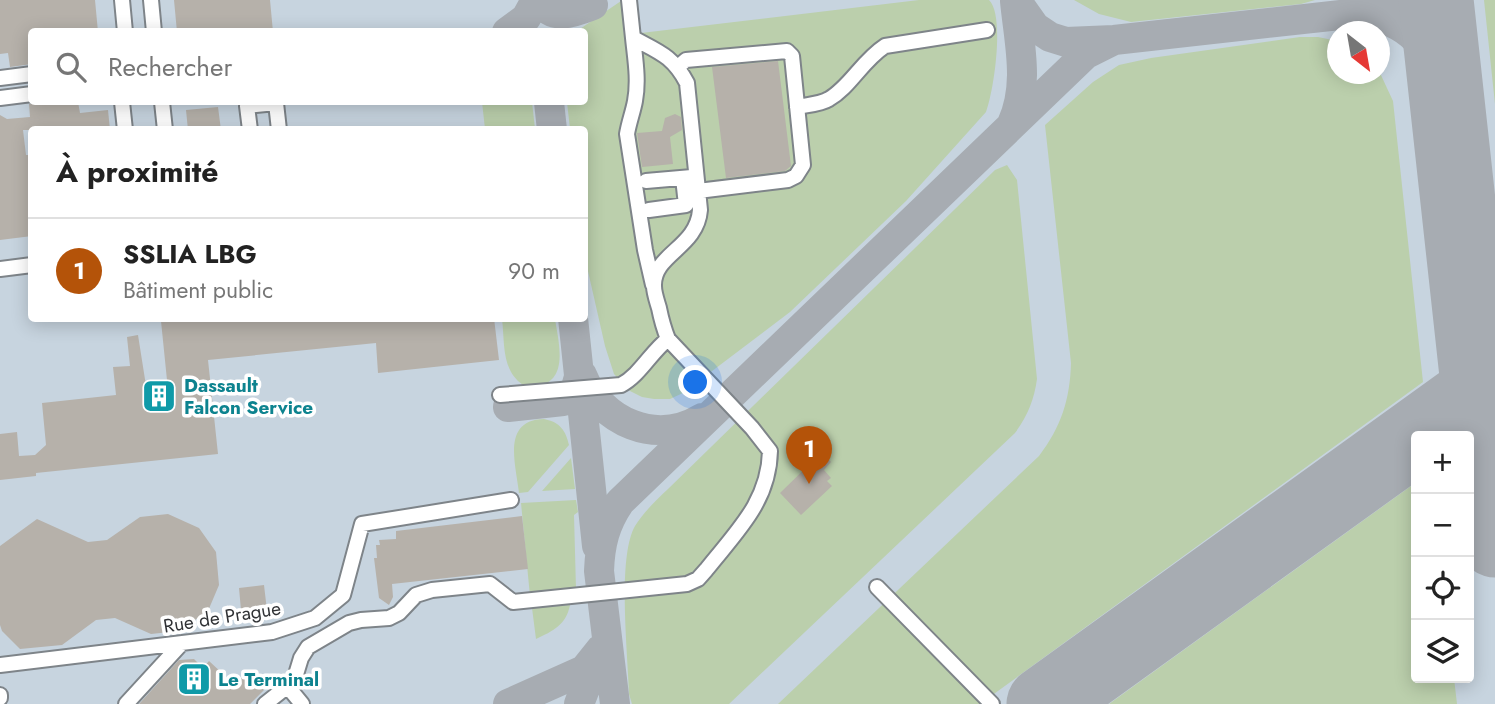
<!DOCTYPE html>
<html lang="fr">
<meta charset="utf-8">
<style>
body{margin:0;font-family:Jost,sans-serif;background:#f6f6f6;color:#222}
.controls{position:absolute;right:21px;bottom:21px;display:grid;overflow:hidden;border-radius:7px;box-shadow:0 4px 18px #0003}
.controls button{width:63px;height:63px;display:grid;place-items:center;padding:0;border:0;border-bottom:2px solid #e0e0e0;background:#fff;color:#222;font:35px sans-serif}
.compass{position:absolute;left:1327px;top:21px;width:63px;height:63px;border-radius:50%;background:#fff;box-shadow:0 4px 18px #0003;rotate:149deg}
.you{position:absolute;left:696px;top:383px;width:24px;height:24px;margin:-18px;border:5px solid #fff;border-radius:50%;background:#1a73e8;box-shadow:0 0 0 10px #1a73e833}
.badge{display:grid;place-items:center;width:46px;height:46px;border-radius:50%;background:#b45309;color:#fff;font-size:23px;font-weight:700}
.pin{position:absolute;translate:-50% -58px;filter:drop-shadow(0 2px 4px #0008)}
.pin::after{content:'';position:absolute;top:37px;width:24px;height:21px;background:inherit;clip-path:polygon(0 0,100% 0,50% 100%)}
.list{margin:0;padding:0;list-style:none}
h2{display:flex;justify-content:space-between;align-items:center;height:91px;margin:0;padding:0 28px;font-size:30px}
h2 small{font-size:23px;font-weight:400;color:#767676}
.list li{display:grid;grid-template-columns:46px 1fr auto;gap:21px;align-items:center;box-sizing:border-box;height:105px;padding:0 28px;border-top:2px solid #e0e0e0}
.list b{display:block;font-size:26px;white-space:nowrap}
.list p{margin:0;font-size:23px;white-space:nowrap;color:#767676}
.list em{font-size:23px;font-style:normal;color:#767676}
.icon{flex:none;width:38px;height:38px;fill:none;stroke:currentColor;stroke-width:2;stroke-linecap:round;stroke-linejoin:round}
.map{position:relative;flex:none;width:1495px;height:704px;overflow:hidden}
.search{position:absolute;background:#fff;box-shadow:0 4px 18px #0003;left:28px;top:28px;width:560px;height:77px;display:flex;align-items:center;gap:18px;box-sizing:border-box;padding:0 24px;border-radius:7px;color:#767676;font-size:26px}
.panel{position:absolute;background:#fff;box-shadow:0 4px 18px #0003;left:28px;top:126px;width:560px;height:196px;border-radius:7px}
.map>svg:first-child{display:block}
</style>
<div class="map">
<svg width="1495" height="704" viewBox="0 0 1495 704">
<rect width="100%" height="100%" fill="#d8dfe5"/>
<path fill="#c7d4df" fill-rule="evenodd" d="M0,0H1495V704H0ZM32,32H584V102H32ZM1338,32H1380V74H1338ZM32,130H584V318H32ZM1416,436H1469V678H1416Z"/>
<path fill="#bbcfac" d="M919,0H989C1005,15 994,91 986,112L906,201L790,312L683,393L670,399H654L642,397L630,391L614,374L605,346L585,258L584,130L570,129L567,102H584V32L577,31L621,1L624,35Z
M1074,0H1315L1301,4L1131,22L1099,14Z
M1484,0H1495V104Z
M1300,37H1318L1337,41L1338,74L1380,73L1393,101L1423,382L980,704H778L1039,456C1061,427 1070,400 1071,363L1045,125L1093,82L1119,65L1151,58Z
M482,102H532L535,129H485Z
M1007,165L1017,180L1037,379C1034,400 1028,415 1015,433L729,704H632L629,694C628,654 617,558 635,526C644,512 656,500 668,489L995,170Z
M502,319H555C558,339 569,378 541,385C536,386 529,385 523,385C501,370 505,343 502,319Z
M544,419C560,422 566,431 569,445L528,492L519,493C516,465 501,420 544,419Z
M571,458L575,489L542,491Z
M1416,485V678H1454L1457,704H1109L1411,486Z
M576,500L578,512L574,515L576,589L530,596L521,503Z
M570,605C566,625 553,631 536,639L532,608Z"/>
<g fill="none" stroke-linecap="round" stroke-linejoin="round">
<path stroke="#a7acb2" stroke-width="30" d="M540,0C552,22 575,12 593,5
M1016,0L1035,27L1050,37L1066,42L1114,40L1358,13L1377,8L1390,0
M1358,13C1415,22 1428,48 1447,98
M507,32L526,18L536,0
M549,102L552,130
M1012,124C1030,84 1019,43 1015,1
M573,318L597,546
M582,375C601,422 656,446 702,418
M508,407L563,401L574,394L579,377
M508,704L584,670L600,650
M579,704L598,655
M615,704L599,571C600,544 605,524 620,502L1086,54L1114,40"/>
<path stroke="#a7acb2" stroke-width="75" d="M1436,0L1495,540
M1044,704L1495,379"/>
</g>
<path fill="#b6b1aa" d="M0,0H95L98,32H32V64L10,67L8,53L0,54Z
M174,0H270L273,32H177Z
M778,61L791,166L785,171L726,178L712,67Z
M38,102H78L80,113L108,110L110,130H23L26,155H32V236L0,240V115L7,119L30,117L29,104Z
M218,107L221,130H188L186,110Z
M675,114L681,117L682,130L670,137L673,164L642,167L637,133L662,131L665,118Z
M183,318H494L499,360L378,373L376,343L208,360L218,454L36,473V476L0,480V434L17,432L19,456L35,455L46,445L42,403L116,395L113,367L130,366L127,337L138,335L147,392L168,390L161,321Z
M822,452L831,462L824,470L831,478L827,481L832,486L801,515L780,493Z
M168,514L199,528L216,552L219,585L208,611L179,631L151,634L115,618L96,620L62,645L20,649L2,631L0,625V546L37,519L88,542L107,540L140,517Z
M522,516L528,569L392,584L393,597L389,605L379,598L374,558H377L376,545H380L379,540L396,539V531Z
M264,585L268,619L242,621L239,588Z
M194,659L203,668L209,661L235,685L246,673L264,690L250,704H139L179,660Z"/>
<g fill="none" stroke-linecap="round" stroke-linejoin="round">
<g stroke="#7e8489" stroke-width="18">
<path id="minor" d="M122,0L125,32
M151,0L154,32
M633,38C635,58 639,80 635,101C633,112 629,122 627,134L645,250L653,285
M679,66L686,60L787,51L792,56L803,165L796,176L788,180L698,191
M0,78L32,74
M0,98L32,94
M122,102L125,130
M162,102L165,130
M797,107C807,105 821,104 829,99C850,87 862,61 885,46L987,30
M250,130L247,106L276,103L279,130
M646,181L692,177
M649,210L686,205L683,178
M0,269L32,265
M500,395L621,385C640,375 651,352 668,339
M877,587L992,704
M0,665L272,632L315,618L343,595L362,524L511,500
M288,687L302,704
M0,695V698
M126,704L182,643
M265,704L294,681L301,658L308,647L349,623L361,620L389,618L399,613L416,595L432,590L490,584L513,602L687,584L698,579L706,570C736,532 769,502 770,451L752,428L668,339C664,329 661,318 659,308C657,301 654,293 654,286C653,254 697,248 700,210L687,83C673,56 659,52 633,38L629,0"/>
</g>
<use href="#minor" stroke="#fff" stroke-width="14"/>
</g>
<defs>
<g id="building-square" transform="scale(1.75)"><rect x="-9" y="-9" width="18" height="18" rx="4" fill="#0f9aa8" stroke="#fff"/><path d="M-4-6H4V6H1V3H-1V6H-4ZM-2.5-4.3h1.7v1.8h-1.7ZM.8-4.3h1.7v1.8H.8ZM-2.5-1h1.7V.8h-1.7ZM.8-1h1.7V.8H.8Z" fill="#fff"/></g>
</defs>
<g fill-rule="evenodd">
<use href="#building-square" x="159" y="396"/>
<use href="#building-square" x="194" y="679"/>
</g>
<g text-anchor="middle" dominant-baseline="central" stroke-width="7" stroke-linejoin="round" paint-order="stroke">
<g font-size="19" font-weight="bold" fill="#0d838f" stroke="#fff" text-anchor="start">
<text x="184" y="385">Dassault<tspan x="184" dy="22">Falcon Service</tspan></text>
<text x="218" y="679">Le Terminal</text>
</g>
<g font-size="19" fill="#303235" stroke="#fff">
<text transform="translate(222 617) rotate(-9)">Rue de Prague</text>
</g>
</g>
</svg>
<div class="controls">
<button>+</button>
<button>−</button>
<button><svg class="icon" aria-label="locate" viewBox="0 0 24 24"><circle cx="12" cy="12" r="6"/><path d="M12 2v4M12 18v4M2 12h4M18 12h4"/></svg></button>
<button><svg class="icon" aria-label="layers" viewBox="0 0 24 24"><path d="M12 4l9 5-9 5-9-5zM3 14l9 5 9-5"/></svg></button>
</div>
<svg class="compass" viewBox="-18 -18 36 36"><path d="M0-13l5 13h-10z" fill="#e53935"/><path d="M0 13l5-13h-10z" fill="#767676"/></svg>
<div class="you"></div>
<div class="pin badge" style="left:809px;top:484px">1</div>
<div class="search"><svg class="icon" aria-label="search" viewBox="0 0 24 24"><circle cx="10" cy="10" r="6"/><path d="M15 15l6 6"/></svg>Rechercher</div>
<section class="panel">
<h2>À proximité<small></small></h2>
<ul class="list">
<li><span class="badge">1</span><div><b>SSLIA LBG</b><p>Bâtiment public</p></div><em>90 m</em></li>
</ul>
</section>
</div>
